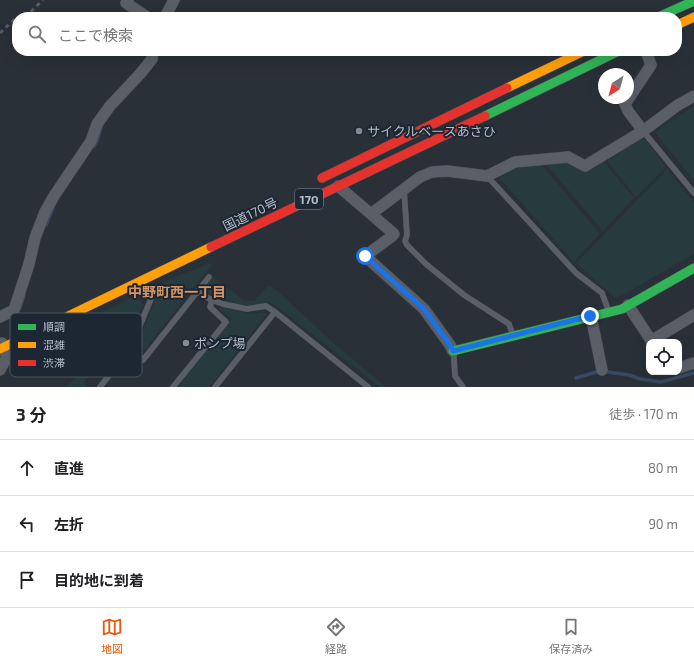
<!DOCTYPE html>
<html lang="ja">
<meta charset="utf-8">
<style>
body{margin:0;font-family:"Exo 2","Noto Sans JP",sans-serif;background:#f6f6f6;color:#202124}
.controls{position:absolute;right:12px;bottom:12px;display:grid;overflow:hidden;border-radius:8px;box-shadow:0 4px 16px #0002}
.controls button{width:36px;height:36px;display:grid;place-items:center;padding:0;border:0;border-bottom:1px solid #e0e0e0;background:#fff;color:#202124;font:20px sans-serif}
.compass{position:absolute;left:598px;top:68px;width:36px;height:36px;border-radius:50%;background:#fff;box-shadow:0 4px 16px #0002;rotate:216deg}
.stop{position:absolute;width:12px;height:12px;margin:-9px;border:3px solid #1a73e8;border-radius:50%;background:#fff}
.stop.end{background:#1a73e8;border-color:#fff;box-shadow:0 1px 4px #0008}
.list{margin:0;padding:0;list-style:none}
h2{display:flex;justify-content:space-between;align-items:center;height:52px;margin:0;padding:0 16px;font-size:17px}
h2 small{font-size:13px;font-weight:400;color:#757577}
.list li{display:grid;grid-template-columns:26px 1fr auto;gap:12px;align-items:center;box-sizing:border-box;height:56px;padding:0 16px;border-top:1px solid #e0e0e0}
.list b{display:block;font-size:15px;white-space:nowrap}
.list em{font-size:13px;font-style:normal;color:#757577}
.icon{flex:none;width:22px;height:22px;fill:none;stroke:currentColor;stroke-width:2;stroke-linecap:round;stroke-linejoin:round}
.map{position:relative;flex:none;width:694px;height:387px;overflow:hidden}
.search{position:absolute;background:#fff;box-shadow:0 4px 16px #0002;left:12px;right:12px;top:12px;height:44px;display:flex;align-items:center;gap:10px;box-sizing:border-box;padding:0 14px;border-radius:16px;color:#757577;font-size:15px}
.sheet{height:220px;background:#fff}
nav{display:flex;justify-content:space-around;align-items:center;box-sizing:border-box;height:56px;border-top:1px solid #e0e0e0;background:#fff;font-size:11px;color:#757577}
nav a{display:grid;justify-items:center;gap:2px}
nav .on{color:#ea580c}
.map>svg:first-child{display:block}
</style>
<div class="map">
<svg width="694" height="387" viewBox="0 0 694 387">
<rect width="100%" height="100%" fill="#2a3038"/>
<path fill="#273a3e" d="M694,106V181L655,132Z
M641,139L646,140L666,167L636,197L607,161Z
M544,162H572L585,172L597,167L604,162L634,198L603,231Z
M540,163L600,234L574,262L499,178L512,170L524,166Z
M667,169L694,203V254L626,293L615,298L576,263Z
M210,263L212,265L143,351L136,346L163,282Z
M213,277L245,301H254L269,285L280,293L330,340L386,387H380L271,302L247,307L202,292Z
M137,295L143,305L125,338L119,357L105,376L96,369L83,383L87,387H66L102,352L87,320Z
M221,307L250,314L264,312L267,314L209,387H177L232,319L219,309Z"/>
<g fill="none" stroke-linecap="round" stroke-linejoin="round">
<path stroke="#384963" stroke-width="3.5" d="M94,146L97,141L102,125
M46,225L53,208
M20,308L24,296
M576,378L600,371L629,375L640,379L661,382L694,373"/>
<g stroke="#484c53" stroke-width="6">
<path id="lane" d="M643,131L694,193
M487,176L576,273L602,293L609,312
M404,189L407,235L405,241L407,245L426,264L464,295L509,324L513,335
M197,292L212,300L223,304L247,309L266,306L275,312L368,387
M130,349L143,360L209,277
M453,351L454,358L455,376L463,387
M100,387L130,349L151,299L142,285
M173,387L226,322L210,307L212,300
M215,387L275,312"/>
</g>
<g stroke="#484c53" stroke-width="12">
<path id="street" d="M128,0L126,3L147,17
M165,17L174,0
M643,131L628,111L625,104L651,65L646,51
M338,186L371,214
M628,305L652,342
M591,316L602,370
M0,317L14,310L29,264L35,238L45,212L54,196L91,141L97,124L110,106L140,74L152,59L153,51
M651,341L694,315
M453,351L450,345L424,309L365,256L391,237L394,234L371,214L420,177L432,172L447,171L487,176L515,162L568,157L585,166L643,131L678,105L694,96
M679,368L694,363
M0,370L7,357L2,343"/>
</g>
<g stroke="#484c53" stroke-width="10">
<path id="fast" d="M658,17L694,1
M485,116L619,51
M453,351L622,309L694,268"/>
</g>
<g stroke="#484c53" stroke-width="10">
<path id="slow" d="M677,25L694,17
M507,88L584,51
M0,349L211,247"/>
</g>
<g stroke="#484c53" stroke-width="10">
<path id="jam" d="M322,178L507,88
M211,247L485,116"/>
</g>
<use href="#lane" stroke="#5a5e66" stroke-width="5.5"/>
<use href="#street" stroke="#5a5e66" stroke-width="11"/>
<use href="#fast" stroke="#30b455" stroke-width="9"/>
<use href="#slow" stroke="#ff9f0a" stroke-width="9"/>
<use href="#jam" stroke="#e5322d" stroke-width="9"/>
<path stroke="#595d64" stroke-width="3" stroke-dasharray="4 4" stroke-linecap="butt" d="M25,17L43,0
M0,33L17,17"/>
</g>
<g fill="none" stroke-linecap="round" stroke-linejoin="round">
<path stroke="#1a73e8" stroke-width="5" d="M365,256L424,309L450,345L453,351L590,316"/>
</g>
<g fill="#848b96" stroke="#1d2633" stroke-width="1.5">
<circle cx="359" cy="131" r="4"/>
<circle cx="186" cy="343" r="4"/>
</g>
<g text-anchor="middle" dominant-baseline="central" stroke-width="4" stroke-linejoin="round" paint-order="stroke">
<rect fill="#1d2633" stroke="#878f9c" stroke-width="1" x="295" y="189" width="28" height="20" rx="3"/>
<g font-size="12" font-weight="bold" fill="#b4bcc9">
<text x="309" y="199">170</text>
</g>
<g font-size="13" fill="#b4bcc9" stroke="#1d2633" text-anchor="start">
<text x="367" y="131">サイクルベースあさひ</text>
<text x="194" y="343">ポンプ場</text>
</g>
<g font-size="13" fill="#b4bcc9" stroke="#1d2633">
<text transform="translate(250 214) rotate(-26)">国道170号</text>
</g>
<g font-size="14" font-weight="bold" fill="#d59563" stroke="#1d2633">
<text x="177" y="291">中野町西一丁目</text>
</g>
</g>
<rect x="10" y="313" width="132" height="64" rx="6" fill="#1d2633" stroke="#4a5360" stroke-width="1"/>
<rect x="18" y="324" width="18" height="6" fill="#30b455"/>
<rect x="18" y="342" width="18" height="6" fill="#ff9f0a"/>
<rect x="18" y="360" width="18" height="6" fill="#e5322d"/>
<g font-size="11" fill="#b4bcc9">
<text x="43" y="331">順調</text>
<text x="43" y="349">混雑</text>
<text x="43" y="367">渋滞</text>
</g>
</svg>
<div class="controls">
<button><svg class="icon" aria-label="locate" viewBox="0 0 24 24"><circle cx="12" cy="12" r="6"/><path d="M12 2v4M12 18v4M2 12h4M18 12h4"/></svg></button>
</div>
<svg class="compass" viewBox="-18 -18 36 36"><path d="M0-13l5 13h-10z" fill="#e53935"/><path d="M0 13l5-13h-10z" fill="#757577"/></svg>
<div class="stop" style="left:365px;top:256px"></div>
<div class="stop end" style="left:590px;top:316px"></div>
<div class="search"><svg class="icon" aria-label="search" viewBox="0 0 24 24"><circle cx="10" cy="10" r="6"/><path d="M15 15l6 6"/></svg>ここで検索</div>
</div>
<section class="sheet">
<h2>3 分<small>徒歩 · 170 m</small></h2>
<ul class="list">
<li><svg class="icon" aria-label="ahead" viewBox="0 0 24 24"><path d="M12 20V5M6 11l6-6 6 6"/></svg><div><b>直進</b></div><em>80 m</em></li>
<li><svg class="icon" aria-label="left" viewBox="0 0 24 24"><path d="M17 20v-9H6M10 6l-5 5 5 5"/></svg><div><b>左折</b></div><em>90 m</em></li>
<li><svg class="icon" aria-label="arrive" viewBox="0 0 24 24"><path d="M6 21V4h12l-3 4 3 4H6"/></svg><div><b>目的地に到着</b></div></li>
</ul>
</section>
<nav>
<a class="on"><svg class="icon" aria-label="map" viewBox="0 0 24 24"><path d="M3 6l6-2 6 2 6-2v14l-6 2-6-2-6 2zM9 4v14M15 6v14"/></svg>地図</a>
<a><svg class="icon" aria-label="directions" viewBox="0 0 24 24"><path d="M12 3l9 9-9 9-9-9zM9 14v-3h6M13 9l2 2-2 2"/></svg>経路</a>
<a><svg class="icon" aria-label="saved" viewBox="0 0 24 24"><path d="M7 4h10v16l-5-4-5 4z"/></svg>保存済み</a>
</nav>
